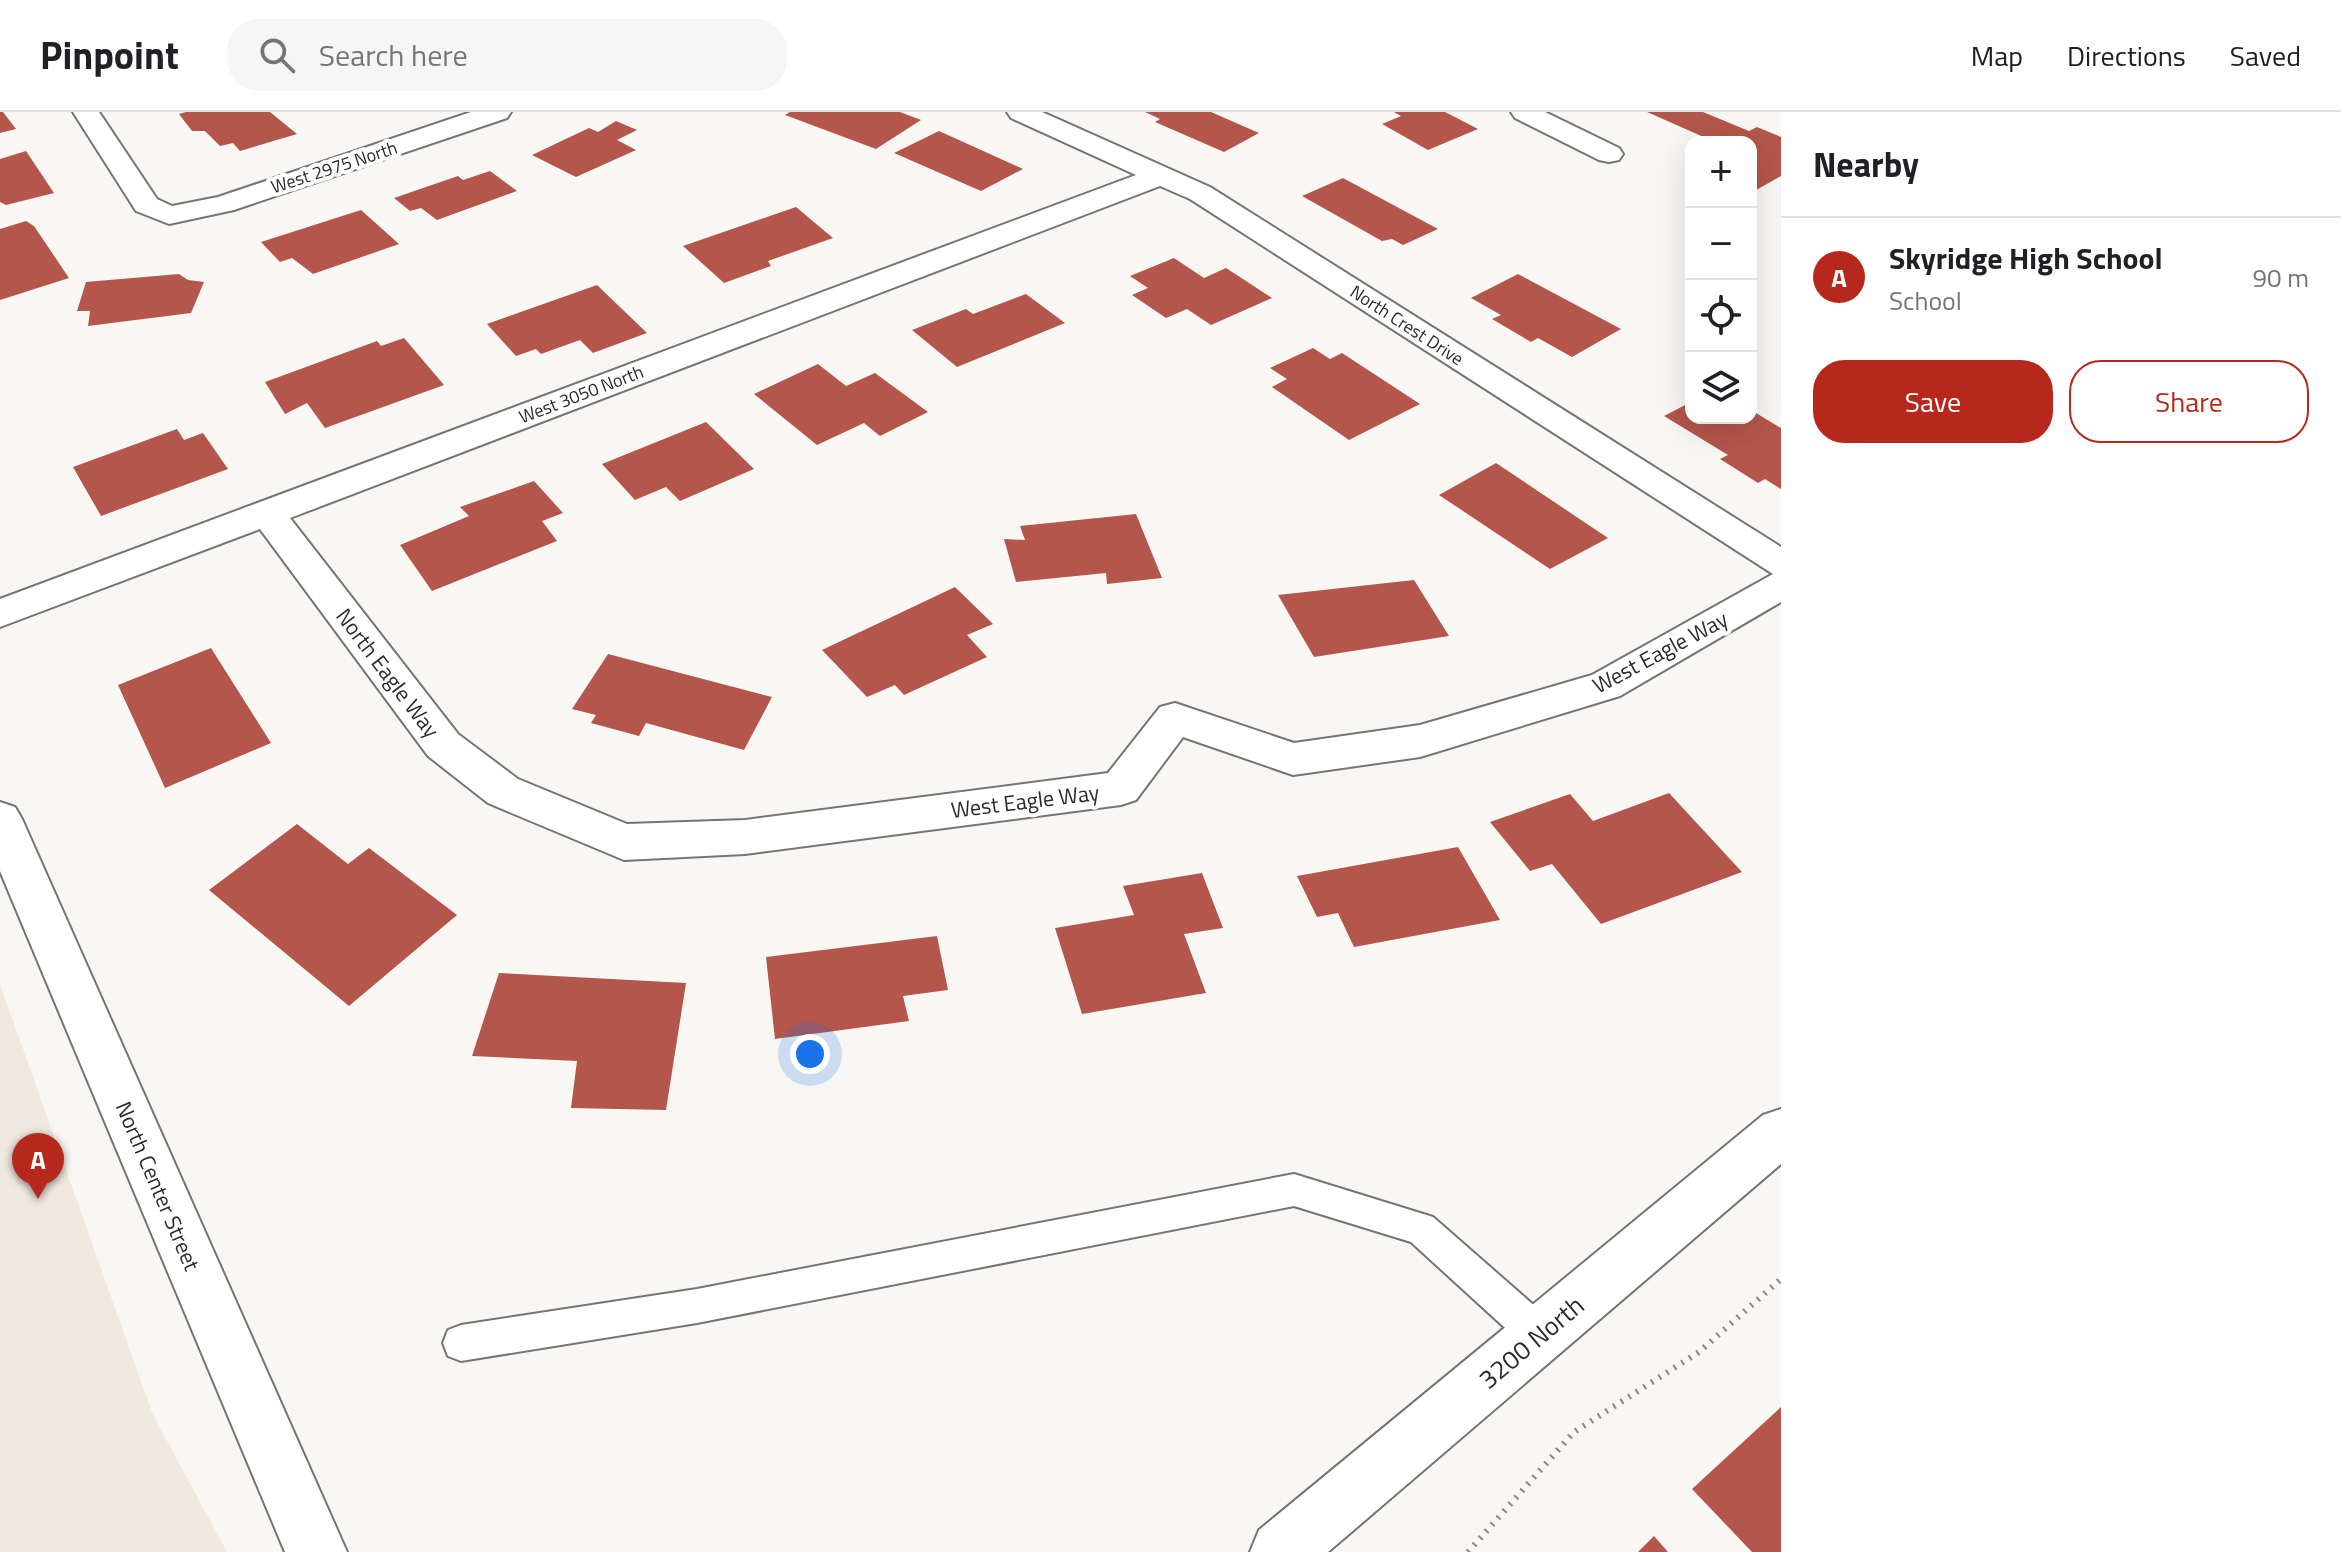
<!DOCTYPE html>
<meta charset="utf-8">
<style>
body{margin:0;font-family:"Titillium Web",sans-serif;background:#f6f6f6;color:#202124}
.controls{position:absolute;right:24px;top:24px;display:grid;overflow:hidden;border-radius:16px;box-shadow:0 8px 32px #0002}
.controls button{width:72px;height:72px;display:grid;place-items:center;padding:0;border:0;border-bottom:2px solid #e0e0e0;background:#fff;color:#202124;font:40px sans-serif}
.you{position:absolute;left:810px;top:942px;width:28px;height:28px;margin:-20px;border:6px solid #fff;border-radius:50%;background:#1a73e8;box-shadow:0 0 0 12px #1a73e833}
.badge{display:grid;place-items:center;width:52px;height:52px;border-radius:50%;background:#b6281c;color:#fff;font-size:26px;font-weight:700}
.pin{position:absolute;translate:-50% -66px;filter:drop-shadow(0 2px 4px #0008)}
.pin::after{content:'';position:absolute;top:42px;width:28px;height:24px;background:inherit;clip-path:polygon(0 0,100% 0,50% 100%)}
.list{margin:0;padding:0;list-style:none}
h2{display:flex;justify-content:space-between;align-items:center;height:104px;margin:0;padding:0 32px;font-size:34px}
h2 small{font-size:26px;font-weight:400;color:#757577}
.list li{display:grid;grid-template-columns:52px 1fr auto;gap:24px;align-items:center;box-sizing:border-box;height:120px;padding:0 32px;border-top:2px solid #e0e0e0}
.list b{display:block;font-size:30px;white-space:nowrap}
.list p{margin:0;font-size:26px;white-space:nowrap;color:#757577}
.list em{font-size:26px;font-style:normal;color:#757577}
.actions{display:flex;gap:16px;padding:24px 32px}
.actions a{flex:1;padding:18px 0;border:2px solid #b6281c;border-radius:32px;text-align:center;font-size:28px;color:#b6281c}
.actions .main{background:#b6281c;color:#fff}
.icon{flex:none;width:44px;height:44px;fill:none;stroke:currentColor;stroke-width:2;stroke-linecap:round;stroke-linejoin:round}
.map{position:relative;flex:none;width:1781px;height:1440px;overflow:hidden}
header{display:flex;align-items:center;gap:48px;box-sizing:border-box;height:112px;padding:0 40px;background:#fff;border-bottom:2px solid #e0e0e0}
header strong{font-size:38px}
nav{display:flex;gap:44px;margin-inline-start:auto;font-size:28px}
.search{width:560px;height:72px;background:#f6f6f6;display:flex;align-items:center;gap:20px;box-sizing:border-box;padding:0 28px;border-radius:32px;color:#757577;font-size:30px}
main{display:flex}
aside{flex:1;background:#fff}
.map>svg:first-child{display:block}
</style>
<header>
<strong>Pinpoint</strong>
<div class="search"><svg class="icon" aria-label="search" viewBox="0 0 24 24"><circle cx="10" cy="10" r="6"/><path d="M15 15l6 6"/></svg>Search here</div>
<nav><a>Map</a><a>Directions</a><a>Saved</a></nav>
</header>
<main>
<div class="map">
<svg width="1781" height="1440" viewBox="0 0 1781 1440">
<rect width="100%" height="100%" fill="#f9f7f3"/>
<path fill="#f0e9df" d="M0,872L153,1303L227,1440H0Z"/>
<path fill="#b4564b" d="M0,0H3L16,17L0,21Z
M186,0H270L297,22L240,39L233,31L220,34L205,19H192L179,2Z
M790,0H900L921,8L876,37L785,3Z
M1145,0H1211L1259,21L1224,40L1155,10L1160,7Z
M1394,0H1445L1478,17L1428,38L1382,12L1401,4Z
M1647,0H1703L1749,19L1757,15L1781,25V64L1751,81V30H1715Z
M616,9L637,18L617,28L636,38L576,65L532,43L589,16L598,20Z
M939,19L1023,57L981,79L894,41Z
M26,39L54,81L6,93L0,90V47Z
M490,59L517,79L437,108L421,96L410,99L394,86L458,64L463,68Z
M1343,66L1438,117L1403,133L1392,127L1382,129L1302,84Z
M796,95L833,126L768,149L771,154L724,171L683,134Z
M361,98L399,132L313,162L292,146L280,150L261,130Z
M26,109L34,114L69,166L0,188V117Z
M1174,146L1204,166L1226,156L1272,186L1211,213L1187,197L1166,206L1132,183L1148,176L1130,164Z
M179,162L188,168L204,170L191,201L88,214L90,199H77L86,170Z
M1518,162L1621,217L1572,245L1538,226L1531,230L1492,207L1501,203L1471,186Z
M597,173L647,221L593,241L580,228L541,242L536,237L516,244L487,212Z
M1026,182L1065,211L957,255L912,218L966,197L973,202Z
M404,226L444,273L325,316L307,291L285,302L265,270L377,229L381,234Z
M1313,236L1330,247L1342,241L1420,292L1349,328L1272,275L1287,267L1270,256Z
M818,252L846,274L875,261L928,300L880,324L864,311L817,333L754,282Z
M1691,290V306H1751V298L1781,316V377L1765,367L1758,371L1720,347L1728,343L1664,304Z
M706,310L754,357L680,389L666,375L635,388L602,352Z
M177,317L184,328L203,321L228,357L101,404L73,355Z
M1496,351L1608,426L1550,457L1439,383Z
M534,369L563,401L542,409L557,429L432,479L400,433L469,404L460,395Z
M1136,402L1162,466L1107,472L1106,461L1016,470L1004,427L1025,428L1020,414Z
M1414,468L1449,524L1314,545L1278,483Z
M955,475L993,512L967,523L987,545L904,583L895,573L867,585L822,538Z
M211,536L271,631L165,676L118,573Z
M608,542L772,585L744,638L646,611L639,624L591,611L596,603L572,597Z
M1669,681L1742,760L1601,812L1552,752L1530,759L1490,710L1570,682L1593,709Z
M297,712L348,752L369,736L457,803L349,894L209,778Z
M1458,735L1500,808L1354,835L1338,801L1317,805L1297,764Z
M1202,761L1223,816L1184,822L1206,881L1082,902L1055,816L1134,803L1123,774Z
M937,824L948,878L903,884L909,909L775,927L766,845Z
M499,861L686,871L666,998L571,996L577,949L472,944Z
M1781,1295V1440H1752L1692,1377Z
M1654,1424L1668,1440H1638Z"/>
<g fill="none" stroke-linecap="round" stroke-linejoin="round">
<g stroke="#777571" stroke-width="4">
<path id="service" d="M1294,1062L1433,1105L1553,1210L1558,1223L1553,1236L1540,1241L1527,1236L1411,1130L1294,1094L697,1211L461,1249L448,1244L443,1231L448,1218L461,1213L697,1177Z"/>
</g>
<g stroke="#777571" stroke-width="4">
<path id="minor" d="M73,0H99L157,87L172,94L218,85L471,0H511L507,6L234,98L169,112L136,99Z
M1007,0H1042L1210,75L1781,435V490L1620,584L1420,645L1293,663L1183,625L1136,688L1121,693L745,742L624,748L488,691L428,644L260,417L0,515V487L1136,63L1011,6ZM1160,74L1190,87L1773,462L1592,563L1420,613L1294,631L1175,591L1160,595L1108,661L745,708L627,712L518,667L458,622L290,406Z
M1511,0H1545L1619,36L1623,42L1619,48L1609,50L1599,48L1515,6Z"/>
</g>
<g stroke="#777571" stroke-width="4">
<path id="tertiary" d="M0,690L15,695L22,707L347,1440H285L0,759Z
M1781,997V1052L1328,1440H1250L1259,1418L1763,1003Z"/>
</g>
<path stroke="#8a8885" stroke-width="6" stroke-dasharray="2 7" stroke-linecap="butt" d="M1468,1440L1574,1320L1699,1240L1781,1167"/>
<use href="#service" fill="#fff" fill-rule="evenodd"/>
<use href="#minor" fill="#fff" fill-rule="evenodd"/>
<use href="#tertiary" fill="#fff" fill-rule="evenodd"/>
</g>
<g text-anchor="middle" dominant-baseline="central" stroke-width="8" stroke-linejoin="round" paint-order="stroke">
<g font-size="18" fill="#2c2b29" stroke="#fff">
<text transform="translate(334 55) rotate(-18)">West 2975 North</text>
<text transform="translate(1407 213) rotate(33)">North Crest Drive</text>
<text transform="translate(581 282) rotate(-21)">West 3050 North</text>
</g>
<g font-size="22" fill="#2c2b29" stroke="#fff">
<text transform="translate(1660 540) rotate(-28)">West Eagle Way</text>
<text transform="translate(388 561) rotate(53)">North Eagle Way</text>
<text transform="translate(1025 689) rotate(-7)">West Eagle Way</text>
<text transform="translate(158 1074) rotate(67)">North Center Street</text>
</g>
<g font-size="26" fill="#2c2b29" stroke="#fff">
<text transform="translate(1531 1230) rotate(-40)">3200 North</text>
</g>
</g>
</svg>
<div class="controls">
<button>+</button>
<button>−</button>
<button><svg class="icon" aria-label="locate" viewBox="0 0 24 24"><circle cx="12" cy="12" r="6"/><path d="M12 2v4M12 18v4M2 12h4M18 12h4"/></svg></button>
<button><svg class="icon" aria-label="layers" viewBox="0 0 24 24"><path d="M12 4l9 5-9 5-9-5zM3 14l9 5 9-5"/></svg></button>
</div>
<div class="you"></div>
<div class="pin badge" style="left:38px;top:1087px">A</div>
</div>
<aside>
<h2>Nearby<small></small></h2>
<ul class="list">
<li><span class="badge">A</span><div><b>Skyridge High School</b><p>School</p></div><em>90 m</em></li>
</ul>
<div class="actions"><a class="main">Save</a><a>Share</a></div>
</aside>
</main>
